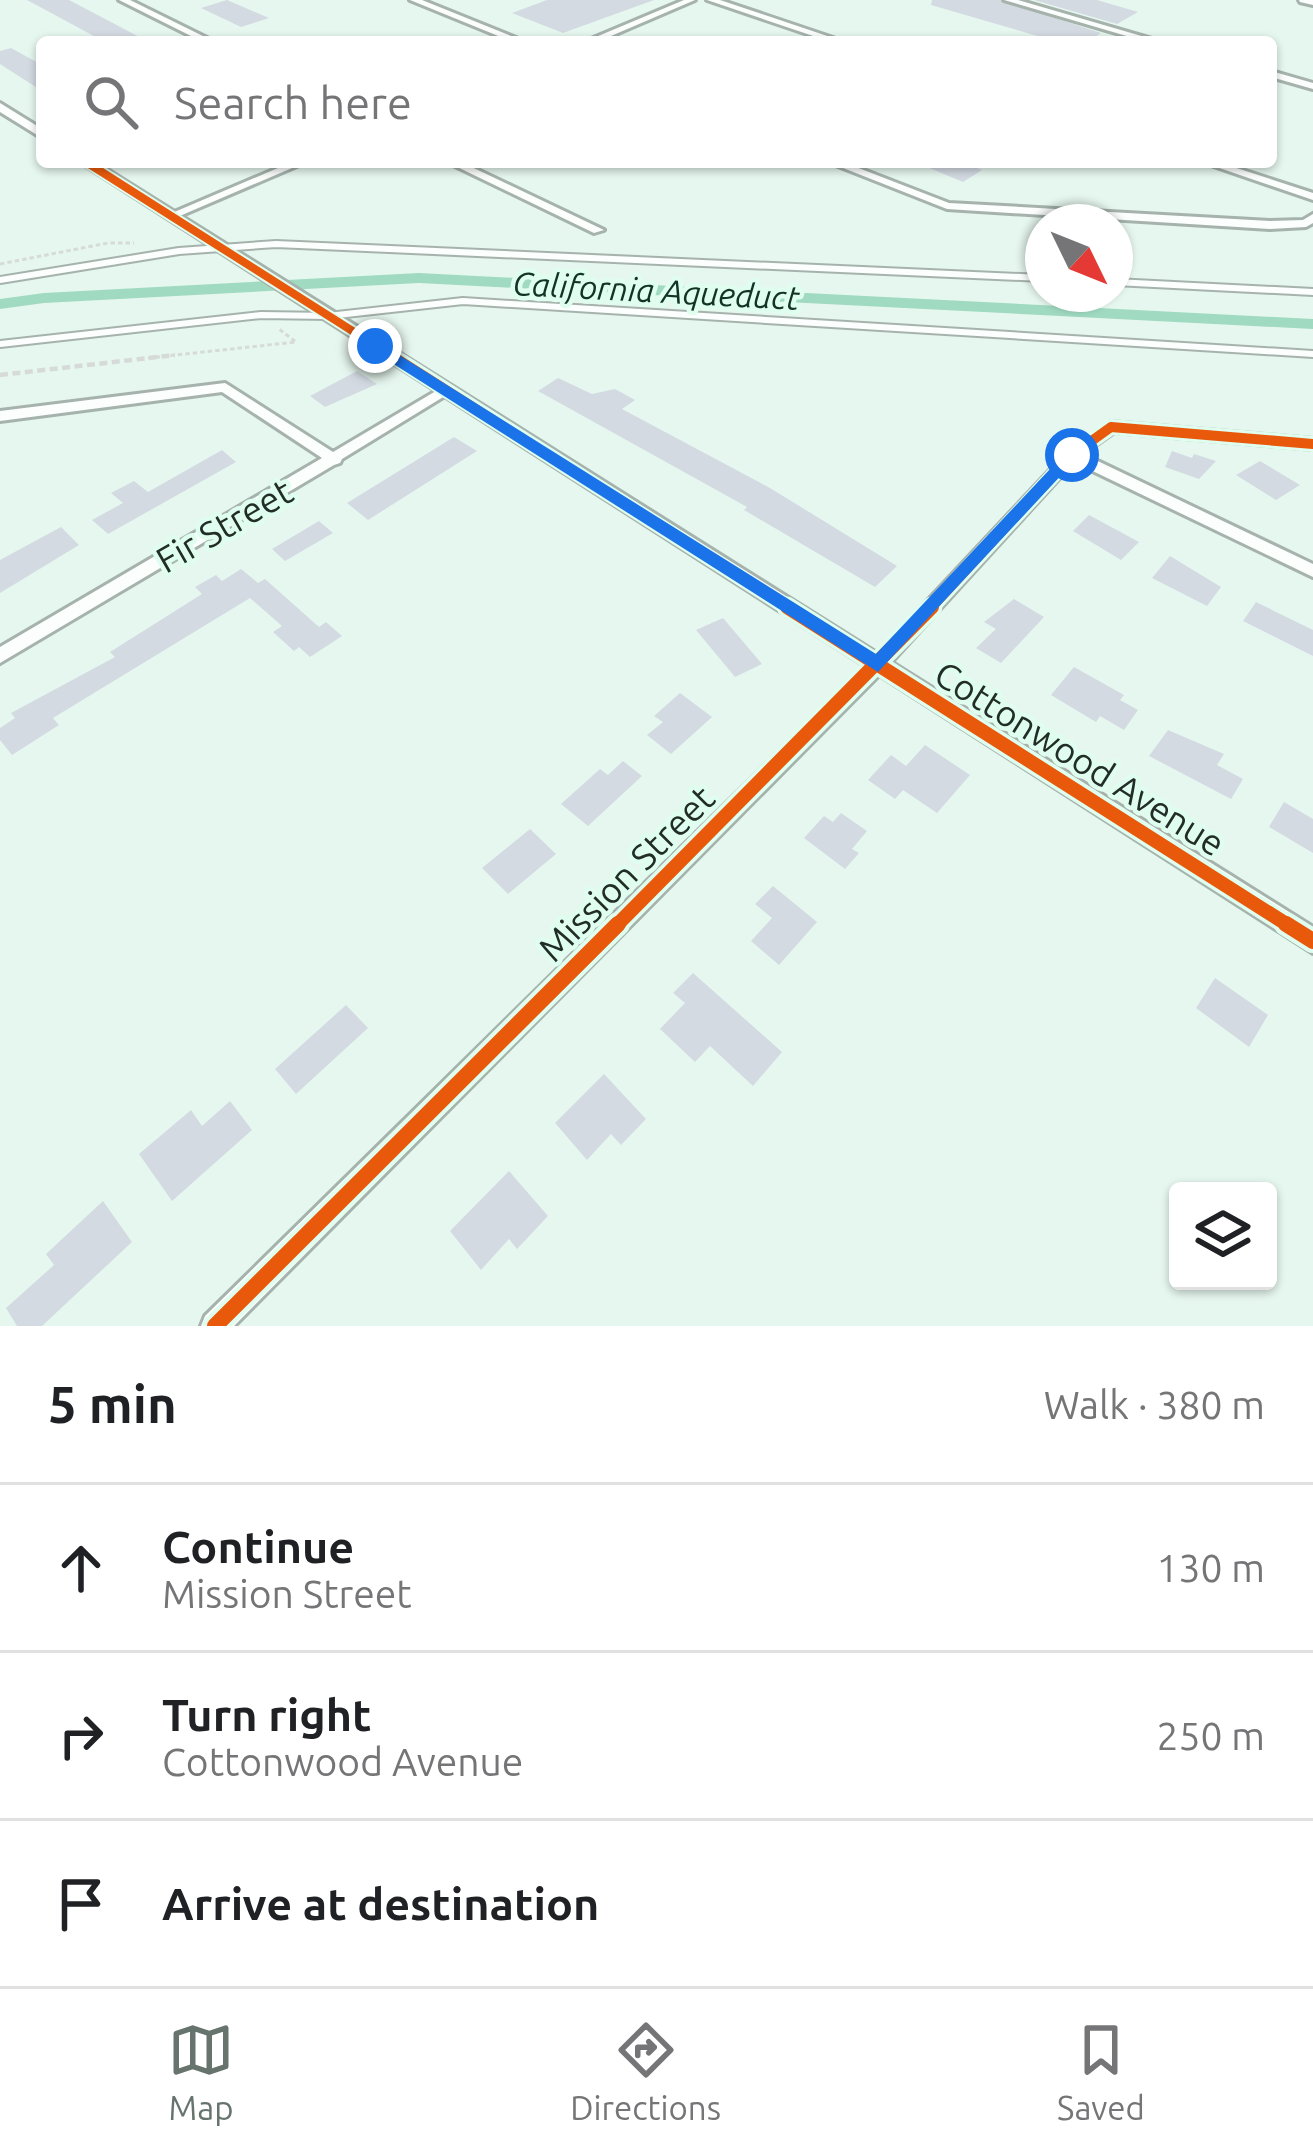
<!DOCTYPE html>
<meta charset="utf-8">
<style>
body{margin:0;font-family:Ubuntu,sans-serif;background:#f2f2f2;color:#202124}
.controls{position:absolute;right:36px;bottom:36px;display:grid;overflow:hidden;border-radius:12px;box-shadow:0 3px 9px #0004}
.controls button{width:108px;height:108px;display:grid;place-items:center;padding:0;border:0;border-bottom:3px solid #e0e0e0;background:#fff;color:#202124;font:60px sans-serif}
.compass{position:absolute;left:1025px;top:204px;width:108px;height:108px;border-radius:50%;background:#fff;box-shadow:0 3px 9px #0004;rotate:133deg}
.stop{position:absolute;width:36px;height:36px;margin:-27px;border:9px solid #1a73e8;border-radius:50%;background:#fff}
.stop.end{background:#1a73e8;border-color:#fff;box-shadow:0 3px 12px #0008}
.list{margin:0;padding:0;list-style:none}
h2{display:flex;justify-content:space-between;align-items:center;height:156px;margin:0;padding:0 48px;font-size:51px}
h2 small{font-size:39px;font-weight:400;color:#757577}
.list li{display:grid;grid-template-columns:78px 1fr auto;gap:36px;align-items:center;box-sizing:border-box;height:168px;padding:0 48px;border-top:3px solid #e0e0e0}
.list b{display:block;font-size:45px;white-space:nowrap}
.list p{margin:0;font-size:39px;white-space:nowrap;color:#757577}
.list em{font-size:39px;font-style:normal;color:#757577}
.icon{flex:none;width:66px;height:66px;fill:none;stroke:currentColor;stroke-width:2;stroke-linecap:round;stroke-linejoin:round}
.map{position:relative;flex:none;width:1313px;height:1326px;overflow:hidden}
.search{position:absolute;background:#fff;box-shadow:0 3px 9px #0004;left:36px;right:36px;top:36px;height:132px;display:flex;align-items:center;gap:30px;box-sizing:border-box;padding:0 42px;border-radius:12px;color:#757577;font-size:45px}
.sheet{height:660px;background:#fff}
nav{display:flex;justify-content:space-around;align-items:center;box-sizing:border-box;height:168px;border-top:3px solid #e0e0e0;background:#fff;font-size:33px;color:#757577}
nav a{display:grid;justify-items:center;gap:6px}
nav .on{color:#67746e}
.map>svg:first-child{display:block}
</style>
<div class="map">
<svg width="1313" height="1326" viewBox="0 0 1313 1326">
<rect width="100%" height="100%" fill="#e6f7ef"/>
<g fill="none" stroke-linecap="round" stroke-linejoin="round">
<path fill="#a0dac1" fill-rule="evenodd" d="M419,273L1313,319V329L419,283L44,303L0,309V299L44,293Z"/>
</g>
<path fill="#d3dae2" d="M27,0H69L149,42H105Z
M227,0L269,18L241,27L201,8Z
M547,0H654L563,33L512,13Z
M932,0H1000L1101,33L1087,42H1058L931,5Z
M1034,0H1097L1138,12L1117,24Z
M11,48L42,65V91L0,64V51Z
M915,162H962L982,170L963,182Z
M357,371L377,384L325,407L310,396Z
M558,378L592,394L615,389L635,400L622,409L770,488L897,566L875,587L744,510L747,507L538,391Z
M454,437L477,451L368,520L347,503Z
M222,450L236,462L108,534L92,520L123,503L111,493L134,481L148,492Z
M1172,451L1192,458L1194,454L1216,461L1199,479L1165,467Z
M1260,461L1300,485L1276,500L1236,475Z
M1089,515L1139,542L1121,560L1073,531Z
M319,521L333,533L285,561L272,549Z
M61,527L79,545L0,593V560Z
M1170,556L1221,587L1207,606L1152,578Z
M241,569L258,583L265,579L319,627L326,622L342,636L310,657L299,647L294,651L273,632L282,626L250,598L53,718L59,725L12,755L0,740V728L15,718L11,713L115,657L110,652L202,594L195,587L216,575L222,581Z
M1014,599L1044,617L1001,663L976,648L996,629L984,622Z
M1256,602L1313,630V656L1243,621Z
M723,618L762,664L735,677L696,630Z
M1074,667L1124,695L1120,700L1138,710L1124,730L1100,716L1096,722L1051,695Z
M680,693L712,717L671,754L647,735L663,722L654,716Z
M1168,730L1224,754L1217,765L1243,779L1231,799L1149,756Z
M925,745L970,775L937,813L903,790L895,799L868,780L891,755L906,766Z
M623,761L642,776L588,826L561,804L600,769L608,775Z
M1284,802L1313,819V853L1269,827Z
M841,813L867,831L852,849L859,853L845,869L804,838L824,816L833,822Z
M530,829L556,854L508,894L482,868Z
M773,886L817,922L779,965L751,941L772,918L755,904Z
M693,973L782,1052L753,1086L710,1046L695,1062L660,1029L685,1003L673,993Z
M1215,978L1268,1015L1249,1047L1196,1008Z
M346,1005L368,1028L296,1094L275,1069Z
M604,1074L646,1119L621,1145L611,1134L587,1160L555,1123Z
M230,1101L252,1130L172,1201L139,1154L191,1110L202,1126Z
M509,1171L548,1216L517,1249L509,1239L481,1270L450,1231Z
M103,1201L132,1242L42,1326H17L6,1308L54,1265L46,1254Z"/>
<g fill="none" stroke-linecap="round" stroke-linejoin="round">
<g stroke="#a6b3ad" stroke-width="10">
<path id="service" d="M0,280L179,251L276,244L1043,278
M1115,282L1313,292
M0,344L261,315L328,316L463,301L1313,354"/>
</g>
<g stroke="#a6b3ad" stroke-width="6">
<path id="minor" d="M119,0H130L215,42H203Z
M410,0H422L526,42H513Z
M684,0H695L597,42H584Z
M707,0H720L845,42H831Z
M1004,0H1018L1162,42H1147Z
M1299,0H1313V5L1300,2Z
M1271,71L1313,83V89L1271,77Z
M292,162H306L175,218L165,216Z
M447,162H461L604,230L594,233Z
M828,162H843L949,203L1270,221L1303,220L1313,214V223L1306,227L1270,229L947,209Z
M1202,162H1218L1313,193V200Z
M225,383L333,452L441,388L446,387L453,391L342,459L340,463L334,465L0,663V647L322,458L222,392L0,421V411Z
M1111,422L1313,439V449L1114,432L1083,454L1313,564V577L1074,462L884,670L234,1326H201L205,1316L872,660L1067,452Z"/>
</g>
<g stroke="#a6b3ad" stroke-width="6">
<path id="tertiary" d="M0,103L42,129V138L0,112Z
M80,162H95L1313,927V953Z"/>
</g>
<path stroke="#d6dbd9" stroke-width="3" stroke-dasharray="4.5 3" stroke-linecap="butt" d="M0,264L108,243H134
M148,358L296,342L279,329"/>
<path stroke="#d6dbd9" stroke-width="4.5" stroke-dasharray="8 4.5" stroke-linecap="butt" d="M0,375L175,355"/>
<use href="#service" stroke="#fbfefd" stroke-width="6"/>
<use href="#minor" fill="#fbfefd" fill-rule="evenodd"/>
<use href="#tertiary" fill="#fbfefd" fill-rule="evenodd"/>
<g stroke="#dffeef" stroke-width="12">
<path id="cycleway-far3" d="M86,162L395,358"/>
</g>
<g stroke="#dffeef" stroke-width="16">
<path id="cycleway-far2" d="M391,355L791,610
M929,610L1072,455L1111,427L1313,444"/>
</g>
<g stroke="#dffeef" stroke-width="21">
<path id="cycleway-far1" d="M787,607L1291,927
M615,927L932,607"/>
</g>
<g stroke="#dffeef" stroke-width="24">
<path id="cycleway" d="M1286,924L1313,941
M215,1326L618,924"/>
</g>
<use href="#cycleway-far3" stroke="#e8590c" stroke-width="8"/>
<use href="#cycleway-far2" stroke="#e8590c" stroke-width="10"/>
<use href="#cycleway-far1" stroke="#e8590c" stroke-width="14"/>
<use href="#cycleway" stroke="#e8590c" stroke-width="16"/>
</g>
<path fill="#1a73e8" d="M370,343H380L876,654L1066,452L1080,455L878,672L370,349Z"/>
<g text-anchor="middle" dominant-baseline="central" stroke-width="9" stroke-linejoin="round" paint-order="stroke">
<g font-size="33" font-style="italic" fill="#123427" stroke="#dffeef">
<text transform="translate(656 290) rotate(3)">California Aqueduct</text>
</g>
<g font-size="36" fill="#222d28" stroke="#dffeef">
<text transform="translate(224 525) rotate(-30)">Fir Street</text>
<text transform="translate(1080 758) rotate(32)">Cottonwood Avenue</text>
<text transform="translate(626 873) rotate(-45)">Mission Street</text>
</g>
</g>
</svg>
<div class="controls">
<button><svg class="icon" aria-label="layers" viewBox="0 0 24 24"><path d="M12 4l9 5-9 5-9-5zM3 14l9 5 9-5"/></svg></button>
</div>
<svg class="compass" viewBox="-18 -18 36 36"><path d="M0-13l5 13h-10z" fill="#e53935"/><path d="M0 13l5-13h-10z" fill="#757577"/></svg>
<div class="stop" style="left:1072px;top:455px"></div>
<div class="stop end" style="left:375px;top:346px"></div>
<div class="search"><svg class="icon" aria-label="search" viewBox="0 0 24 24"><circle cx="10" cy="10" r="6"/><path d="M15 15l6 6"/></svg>Search here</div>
</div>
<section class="sheet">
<h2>5 min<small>Walk · 380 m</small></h2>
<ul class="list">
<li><svg class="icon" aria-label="ahead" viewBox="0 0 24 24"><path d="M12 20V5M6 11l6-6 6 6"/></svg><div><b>Continue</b><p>Mission Street</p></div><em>130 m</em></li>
<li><svg class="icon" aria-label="right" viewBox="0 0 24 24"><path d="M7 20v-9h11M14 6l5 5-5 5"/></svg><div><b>Turn right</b><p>Cottonwood Avenue</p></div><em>250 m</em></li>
<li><svg class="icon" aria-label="arrive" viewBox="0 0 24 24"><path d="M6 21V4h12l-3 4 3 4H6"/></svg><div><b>Arrive at destination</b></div></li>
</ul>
</section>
<nav>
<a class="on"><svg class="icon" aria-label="map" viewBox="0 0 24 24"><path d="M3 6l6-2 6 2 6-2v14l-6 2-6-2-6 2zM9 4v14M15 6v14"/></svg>Map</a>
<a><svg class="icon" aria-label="directions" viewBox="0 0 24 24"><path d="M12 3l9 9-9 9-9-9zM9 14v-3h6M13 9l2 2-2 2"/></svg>Directions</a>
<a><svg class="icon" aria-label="saved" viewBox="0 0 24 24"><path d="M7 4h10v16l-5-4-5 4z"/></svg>Saved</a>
</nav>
